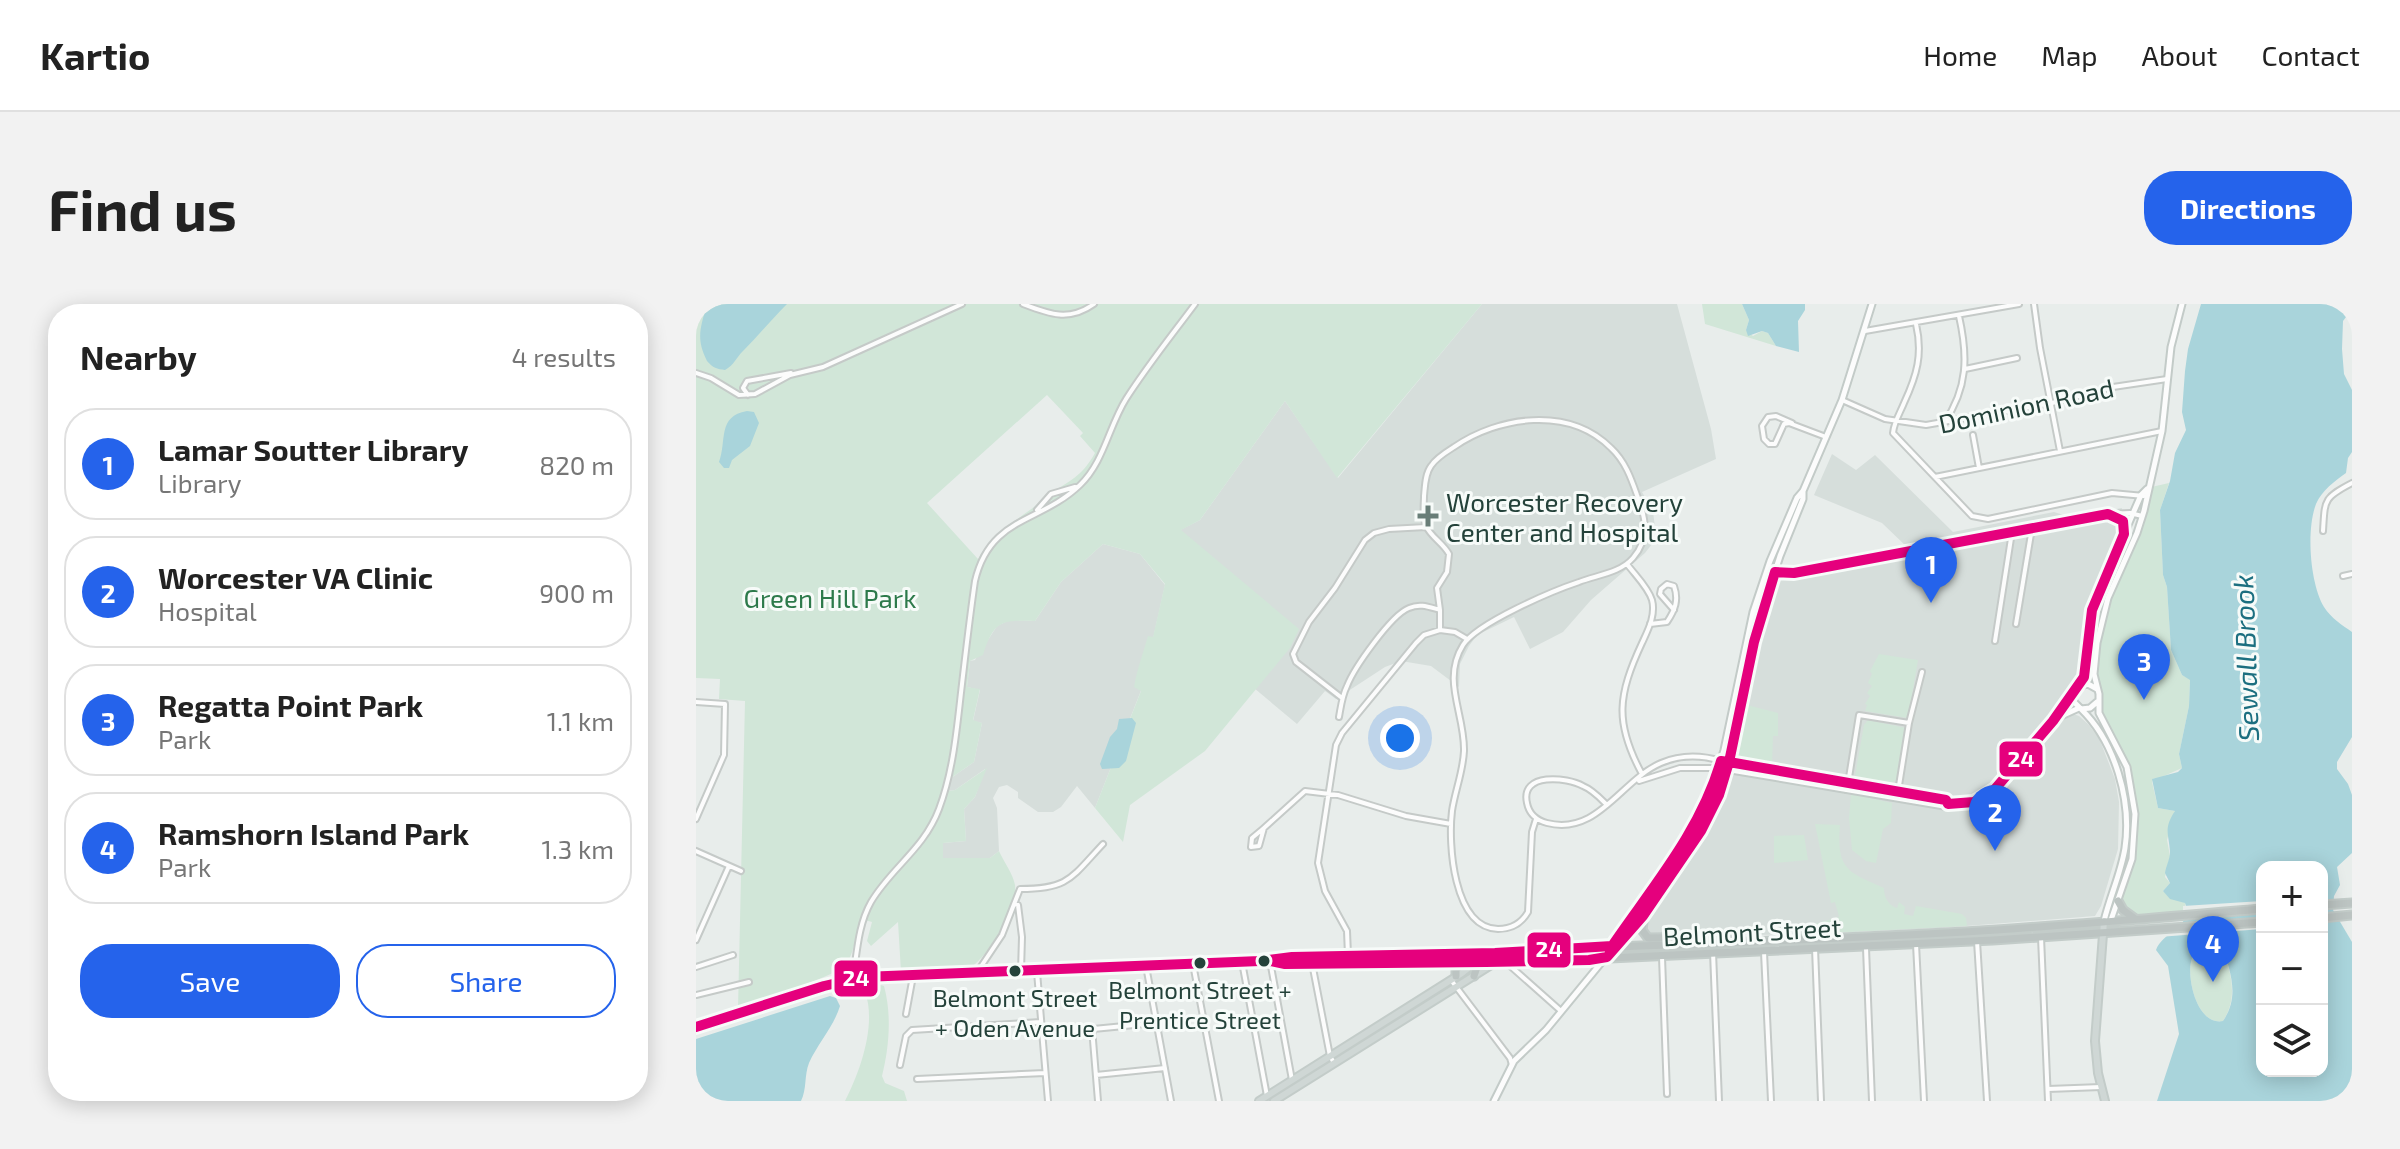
<!DOCTYPE html>
<meta charset="utf-8">
<style>
body{margin:0;font-family:"Exo 2",sans-serif;background:#f2f2f2;color:#222}
.controls{position:absolute;right:24px;bottom:24px;display:grid;overflow:hidden;border-radius:16px;box-shadow:0 4px 20px #0003}
.controls button{width:72px;height:72px;display:grid;place-items:center;padding:0;border:0;border-bottom:2px solid #e0e0e0;background:#fff;color:#222;font:40px sans-serif}
.you{position:absolute;left:704px;top:434px;width:28px;height:28px;margin:-20px;border:6px solid #fff;border-radius:50%;background:#1a73e8;box-shadow:0 0 0 12px #1a73e833}
.badge{display:grid;place-items:center;width:52px;height:52px;border-radius:50%;background:#2563eb;color:#fff;font-size:26px;font-weight:700}
.pin{position:absolute;translate:-50% -66px;filter:drop-shadow(0 2px 4px #0008)}
.pin::after{content:'';position:absolute;top:42px;width:28px;height:24px;background:inherit;clip-path:polygon(0 0,100% 0,50% 100%)}
.list{margin:0;padding:0;list-style:none}
h2{display:flex;justify-content:space-between;align-items:center;height:104px;margin:0;padding:0 32px;font-size:34px}
h2 small{font-size:26px;font-weight:400;color:#767676}
.list li{display:grid;grid-template-columns:52px 1fr auto;gap:24px;align-items:center;box-sizing:border-box;height:112px;margin:0 16px 16px;padding:0 16px;border:2px solid #e0e0e0;border-radius:32px}
.list b{display:block;font-size:30px;white-space:nowrap}
.list p{margin:0;font-size:26px;white-space:nowrap;color:#767676}
.list em{font-size:26px;font-style:normal;color:#767676}
.actions{display:flex;gap:16px;padding:24px 32px}
.actions a{flex:1;padding:18px 0;border:2px solid #2563eb;border-radius:32px;text-align:center;font-size:28px;color:#2563eb}
.actions .main{background:#2563eb;color:#fff}
.icon{flex:none;width:44px;height:44px;fill:none;stroke:currentColor;stroke-width:2;stroke-linecap:round;stroke-linejoin:round}
.map{position:relative;flex:none;width:1656px;height:797px;overflow:hidden;border-radius:32px}
header{display:flex;align-items:center;gap:48px;box-sizing:border-box;height:112px;padding:0 40px;background:#fff;border-bottom:2px solid #e0e0e0}
header strong{font-size:38px}
nav{display:flex;gap:44px;margin-inline-start:auto;font-size:28px}
.intro{display:flex;align-items:center;justify-content:space-between;box-sizing:border-box;height:192px;padding:0 48px}
h1{margin:0;font-size:56px}
.button{padding:20px 36px;border-radius:32px;background:#2563eb;color:#fff;font-size:28px;font-weight:700}
main{display:flex;gap:48px;padding:0 48px}
aside{flex:1;background:#fff;border-radius:32px;box-shadow:0 4px 20px #0003}
.map>svg:first-child{display:block}
</style>
<header>
<strong>Kartio</strong>
<nav><a>Home</a><a>Map</a><a>About</a><a>Contact</a></nav>
</header>
<div class="intro"><h1>Find us</h1><a class="button">Directions</a></div>
<main>
<aside>
<h2>Nearby<small>4 results</small></h2>
<ul class="list">
<li><span class="badge">1</span><div><b>Lamar Soutter Library</b><p>Library</p></div><em>820 m</em></li>
<li><span class="badge">2</span><div><b>Worcester VA Clinic</b><p>Hospital</p></div><em>900 m</em></li>
<li><span class="badge">3</span><div><b>Regatta Point Park</b><p>Park</p></div><em>1.1 km</em></li>
<li><span class="badge">4</span><div><b>Ramshorn Island Park</b><p>Park</p></div><em>1.3 km</em></li>
</ul>
<div class="actions"><a class="main">Save</a><a>Share</a></div>
</aside>
<div class="map">
<svg width="1656" height="797" viewBox="0 0 1656 797">
<rect width="100%" height="100%" fill="#e8edeb"/>
<path fill="#d6dedb" d="M786,0H981L1015,125L1020,155L946,188L957,208L959,223L956,240L949,249L895,296L867,328L834,345L818,313L781,331L773,342L764,360L763,383L735,362L705,357L689,363L640,395L629,387L601,420L558,384L484,226L504,216L589,97L642,174Z
M1136,150L1160,166L1179,151L1257,228L1358,208L1374,213L1426,204L1423,216L1426,226L1406,266L1391,309L1386,367L1371,392L1377,410L1383,412L1392,420L1403,434L1419,475L1423,498L1422,545L1405,602L1399,612L1244,624L1105,630L962,633L949,628V615L1002,539L1024,499L1039,447L1062,326L1083,264L1094,267L1212,244L1186,219L1118,191Z
M407,240L444,250L469,281L446,384L399,504L381,482L365,503L357,508H342L322,494V488L311,481L303,483L297,494L301,504L303,547L294,554L247,555V539L270,537L268,505L279,493L289,465L259,486L252,487L255,474L278,458L286,419L277,417L284,386L271,383L274,357L279,356L301,322L314,316L339,317L365,278Z"/>
<path fill="#d1e6d8" fill-rule="evenodd" d="M0,0H786L641,174L589,97L504,216L485,226L603,325L594,344L509,447L434,501L427,538L399,504L445,387L438,383C441,365 447,350 452,332L457,333L469,280L444,250L407,240L365,278L339,317C305,316 298,317 287,351L274,357L271,383L284,385L277,416L286,419L278,458L255,474L253,487L259,486L291,464L279,493L268,505L270,537L247,539V554H294L303,547C308,558 317,570 319,581C322,602 293,652 275,663L205,668L202,618L175,642L171,637L176,618L165,615C160,630 158,652 148,663C143,669 55,701 42,705L49,397L23,395L24,375L0,374ZM351,91L387,129L384,132L399,149C385,174 374,176 352,191C347,194 343,199 338,203C313,222 299,226 282,255L231,199Z
M1006,0H1046L1053,16L1050,26L1057,32L1066,27L1072,29L1080,42L1009,20Z
M1473,179L1464,206L1467,271L1471,283L1475,346L1486,371L1494,375L1493,402L1483,450L1486,464L1459,476L1458,474L1456,478L1462,504L1479,507L1471,536L1474,552L1469,573L1474,579L1467,587L1489,599L1491,611L1440,615L1422,597L1432,567L1440,518L1433,470L1403,409L1400,379L1405,314L1441,229L1451,184Z
M1183,350L1222,356L1212,414L1169,407L1171,401L1169,400L1174,392L1171,389L1176,382L1172,379L1176,370L1174,367Z
M1051,401L1082,409V432H1077L1076,461L1042,453Z
M1172,416L1210,424L1202,475L1192,481L1183,479L1178,475L1173,478L1159,472L1168,421Z
M1155,490L1196,499L1195,519L1187,525L1180,559L1170,557L1156,546L1153,514Z
M1119,520L1144,521C1140,567 1153,568 1188,584C1188,593 1192,601 1201,604L1203,598L1209,603L1208,610L1217,612L1220,602L1266,610L1270,614L1271,622L1113,630L1111,622L1143,613L1139,598L1135,599Z
M1108,531L1112,556L1078,559V532Z
M1508,636L1526,639C1533,666 1544,691 1527,717C1502,722 1491,677 1495,658C1496,651 1503,641 1508,636Z
M181,680L188,682C196,711 193,744 186,772L189,779L208,787L211,797H149C164,768 181,720 169,688L173,681Z"/>
<path fill="#a9d4db" fill-rule="evenodd" d="M11,0H91C76,15 62,32 47,47C40,54 38,61 29,66C21,65 17,64 11,57C0,35 4,25 11,0Z
M1046,0H1109V6L1102,17L1103,48L1080,42L1072,29L1066,27L1052,32L1050,26L1053,16Z
M1505,0H1656V5L1647,17L1646,45L1648,70L1656,86V148L1652,154L1650,169C1639,177 1626,186 1620,200C1610,226 1614,279 1628,303C1635,314 1646,321 1656,328V433L1641,458V465L1652,480L1656,491V549L1641,563L1644,581L1638,592L1637,606L1656,638V797H1461L1483,730L1472,662L1460,646C1467,627 1499,622 1489,599L1474,595L1467,587L1474,579L1469,569C1470,562 1474,555 1474,548C1473,530 1467,525 1479,507L1462,504L1456,475L1482,468L1486,464L1483,450L1493,402L1494,376L1486,371L1475,346L1471,283L1467,271L1464,206L1474,177L1479,149L1490,126L1486,108L1489,67L1492,45ZM1566,563H1626V767H1566ZM1508,636L1526,639C1533,666 1545,691 1527,717C1502,722 1491,677 1495,658C1496,651 1503,641 1508,636Z
M51,107L58,108L63,119L54,142L36,156L33,164H28L23,158C31,137 21,112 51,107Z
M436,414L440,419L430,457L423,464L406,465L404,460L414,433L421,425L423,415Z
M134,692L140,694L144,702C138,722 122,739 113,759C108,772 111,785 105,797H0V735Z"/>
<path fill="#e8edeb" d="M1566,597V609L1482,617L1487,612V602Z
M1566,613V625L1463,633L1477,620Z"/>
<g fill="none" stroke-linecap="round" stroke-linejoin="round">
<g stroke="#c5cac8" stroke-width="8">
<path id="street" d="M327,0C353,10 373,18 398,0
M1338,0L1344,44L1364,147
M1220,20C1227,50 1221,71 1208,99C1204,109 1198,118 1197,129L1276,212L1292,215L1416,189L1448,192
M1169,27L1323,0
M1269,65L1321,54
M0,69L15,74L43,91L59,90L94,71L127,63L266,0
M52,91L47,84L51,77L95,69
M1146,96L1189,115L1230,121L1356,99L1417,83L1471,75
M1096,119L1080,112L1072,113L1066,122L1068,135L1073,140H1079L1088,120L1093,119L1130,133
M1248,119C1272,84 1272,52 1263,12
M1277,131L1283,164
M1239,173L1466,127
M341,206L355,190L379,183
M1417,210L1427,217L1428,228
M1627,227C1629,196 1627,194 1656,179
M931,260C939,271 952,283 956,296C960,311 952,326 946,339C922,391 918,418 946,470
M1072,266L1098,269L1412,210L1434,209L1446,212
M1647,272L1656,270
M744,306L741,284L751,268L753,250C747,239 735,233 730,222C726,213 728,201 728,192C729,182 729,170 735,162C740,154 750,148 758,143C803,112 873,102 915,144C929,157 935,174 941,191C950,214 954,234 937,254C924,269 901,271 883,278C856,287 781,319 767,341C745,376 769,410 768,447C767,468 759,487 756,507C752,539 757,624 802,625C815,625 825,620 832,608L836,528L840,515
M954,320L971,318C979,306 983,296 978,282L971,280L965,285L964,290L978,306
M1320,320L1336,224
M1299,337L1316,228
M646,394L600,358L597,350L613,318L639,284L669,236L678,229L693,225L730,223
M0,398L29,400L28,451L0,515
M643,413C645,402 646,392 651,382C658,364 695,311 713,304C724,299 733,303 744,306V326L759,328L771,335
M943,477L984,464H1023
M1151,486L1163,411L1213,419
M1201,494L1213,419L1226,368
M911,501C904,494 897,486 887,482C871,473 824,468 831,499C833,510 840,516 851,519C902,532 925,476 965,459C984,451 1005,451 1025,457
M568,524L556,534L555,543L563,542L568,524L609,487L642,491L710,512L755,520
M0,547L45,567
M319,600L322,601L326,633L325,667
M1345,633L1352,797
M0,636L33,562
M1281,637L1291,797
M1220,640L1228,797
M1119,644L1125,797
M1170,644L1176,797
M1017,648L1023,797
M1068,648L1075,797
M652,651L651,627L629,587L622,559L640,441L646,429L720,339L728,331L744,326
M966,653L971,790
M574,657L596,776
M546,658L571,792
M616,659L634,752L638,759
M497,660L523,797
M812,660L865,707
M450,662L475,797
M0,663L37,651
M282,667L306,631L324,585C373,585 375,574 407,540
M341,668L352,797
M157,674C161,649 162,621 175,598C195,564 228,545 243,505C258,465 261,422 266,380C270,346 274,311 279,277C294,212 345,219 384,181C408,158 413,122 430,95C451,62 476,31 499,0
M755,676L814,754L816,761
M0,691L53,678
M210,710L217,672
M396,724L402,797
M346,730L459,719
M204,761L210,732L216,726L345,718
M400,771L469,764
M221,775L349,769
M1352,785L1405,783"/>
</g>
<g stroke="#c3cbc8" stroke-width="9">
<path id="secondary" d="M1381,383L1392,380L1401,385
M1377,389L1378,398L1385,405L1394,404L1401,398
M1385,405C1419,438 1436,497 1429,544C1425,569 1414,592 1408,617
M1361,414L1383,404
M1030,458L1250,496L1252,500
M1023,464L1248,502C1260,496 1276,500 1289,492L1357,417L1388,373L1392,328L1398,299L1445,191L1451,185
M1415,616L1436,555L1439,510L1431,463L1403,409V390L1398,370L1401,339L1412,294L1441,229L1448,207L1466,127L1475,43L1486,0
M915,645L990,540L1014,490L1028,446L1057,308L1074,257L1101,194L1107,187
M798,797L818,757L850,726L905,659L925,641L994,546L1013,515L1030,469L1062,320L1084,252L1107,195V187L1146,96L1176,0"/>
</g>
<g stroke="#c3ccc9" stroke-width="10">
<path id="primary" d="M1408,617L1399,737L1402,769L1409,797
M563,797L766,669L781,657L799,649
M578,797L800,658"/>
</g>
<g stroke="#c3ccc9" stroke-width="11">
<path id="highway" d="M1422,597L1427,606L1438,614
M1626,601L1656,599
M948,610L946,626L952,634L1029,633L1038,636
M1626,614L1656,611
M754,657L760,660V672
M580,658H829L1297,636L1566,618
M778,672L781,663L780,655
M0,723L128,682L167,673L564,657L596,653C820,646 1045,640 1269,628C1368,622 1467,613 1566,605"/>
</g>
<use href="#street" stroke="#fcfcfc" stroke-width="4"/>
<use href="#secondary" stroke="#fcfcfc" stroke-width="5"/>
<use href="#primary" stroke="#cfd7d5" stroke-width="6"/>
<use href="#highway" stroke="#bcc4c2" stroke-width="7"/>
<g stroke="#f7fbf9" stroke-width="16">
<path id="bus-1" d="M1412,210L1427,217L1428,230L1396,306L1388,373L1357,417L1299,485L1278,498L1252,500L1250,496L1033,458L1058,338L1079,268L1098,269Z
M574,657L589,660L790,658L893,656L911,653L947,612L1005,527L1023,491L1033,458
M0,723L128,682L167,673L564,657L596,653L799,649L916,642C957,582 1004,528 1025,457L1033,458"/>
</g>
<use href="#bus-1" stroke="#e5007d" stroke-width="10"/>
</g>
<path fill="#697e78" stroke="#f7fbf9" stroke-width="3" d="M728 200h8v8h8v8h-8v8h-8v-8h-8v-8h8z"/>
<g fill="#24423a" stroke="#f7fbf9" stroke-width="3">
<circle cx="568" cy="657" r="7"/>
<circle cx="504" cy="659" r="7"/>
<circle cx="319" cy="667" r="7"/>
</g>
<g text-anchor="middle" dominant-baseline="central" stroke-width="6" stroke-linejoin="round" paint-order="stroke">
<g font-size="24" fill="#24423a" stroke="#f7fbf9">
<text x="504" y="685">Belmont Street +<tspan x="504" dy="30">Prentice Street</tspan></text>
<text x="319" y="693">Belmont Street<tspan x="319" dy="30">+ Oden Avenue</tspan></text>
</g>
<g font-size="26" fill="#24423a" stroke="#f7fbf9">
<text transform="translate(1330 101) rotate(-12)">Dominion Road</text>
<text transform="translate(1056 627) rotate(-3)">Belmont Street</text>
</g>
<g font-size="26" fill="#24423a" stroke="#f7fbf9" text-anchor="start">
<text x="750" y="197">Worcester Recovery<tspan x="750" dy="30">Center and Hospital</tspan></text>
</g>
<g font-size="26" fill="#2d7a4b" stroke="#f7fbf9">
<text x="134" y="293">Green Hill Park</text>
</g>
<g font-size="28" font-style="italic" fill="#1c6f80" stroke="#f7fbf9">
<text transform="translate(1549 354) rotate(-92)">Sewall Brook</text>
</g>
</g>
<g stroke="#f7fbf9" stroke-width="3">
<rect x="1302" y="436" width="46" height="38" rx="8" fill="#e5007d"/>
<rect x="830" y="627" width="46" height="38" rx="8" fill="#e5007d"/>
<rect x="137" y="655" width="46" height="39" rx="8" fill="#e5007d"/>
</g>
<g font-size="22" text-anchor="middle" font-weight="bold" fill="#fff">
<text x="1325" y="463">24</text>
<text x="853" y="653">24</text>
<text x="160" y="682">24</text>
</g>
</svg>
<div class="controls">
<button>+</button>
<button>−</button>
<button><svg class="icon" aria-label="layers" viewBox="0 0 24 24"><path d="M12 4l9 5-9 5-9-5zM3 14l9 5 9-5"/></svg></button>
</div>
<div class="you"></div>
<div class="pin badge" style="left:1235px;top:299px">1</div>
<div class="pin badge" style="left:1299px;top:547px">2</div>
<div class="pin badge" style="left:1448px;top:396px">3</div>
<div class="pin badge" style="left:1517px;top:678px">4</div>
</div>
</main>
